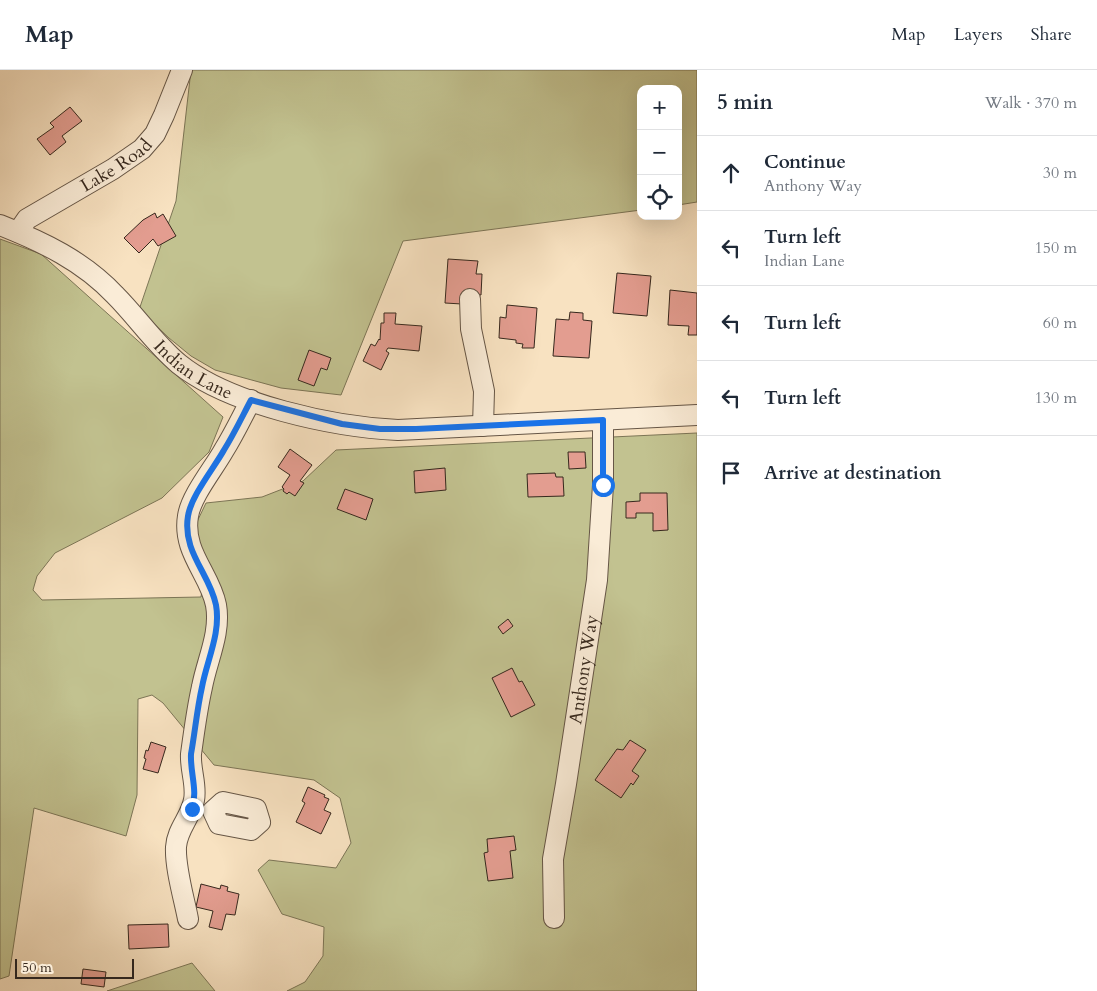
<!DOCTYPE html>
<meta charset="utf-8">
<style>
body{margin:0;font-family:Cardo,serif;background:#f2f2f3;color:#1f2937}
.controls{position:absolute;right:15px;top:15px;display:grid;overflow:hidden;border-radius:10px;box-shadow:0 5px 20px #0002}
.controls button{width:45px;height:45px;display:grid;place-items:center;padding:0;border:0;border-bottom:1px solid #e0e1e3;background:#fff;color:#1f2937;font:25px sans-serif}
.scale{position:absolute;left:15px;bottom:12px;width:119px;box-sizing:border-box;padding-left:5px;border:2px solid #36281d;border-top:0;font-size:14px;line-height:18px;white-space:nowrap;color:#36281d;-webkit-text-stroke:4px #faecd7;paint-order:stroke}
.stop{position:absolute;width:15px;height:15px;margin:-11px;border:4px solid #1a73e8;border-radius:50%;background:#fff}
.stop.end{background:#1a73e8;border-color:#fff;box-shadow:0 1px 5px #0008}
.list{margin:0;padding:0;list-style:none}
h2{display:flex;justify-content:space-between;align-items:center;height:65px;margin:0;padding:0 20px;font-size:21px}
h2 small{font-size:16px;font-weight:400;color:#747a83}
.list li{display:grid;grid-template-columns:32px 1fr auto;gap:15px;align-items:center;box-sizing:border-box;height:75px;padding:0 20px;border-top:1px solid #e0e1e3}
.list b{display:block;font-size:19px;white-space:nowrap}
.list p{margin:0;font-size:16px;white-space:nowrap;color:#747a83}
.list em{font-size:16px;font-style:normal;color:#747a83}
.icon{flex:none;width:28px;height:28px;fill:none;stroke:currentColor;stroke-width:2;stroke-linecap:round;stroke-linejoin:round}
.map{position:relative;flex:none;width:697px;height:921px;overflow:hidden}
header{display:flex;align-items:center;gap:30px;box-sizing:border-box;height:70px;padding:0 25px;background:#fff;border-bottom:1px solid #e0e1e3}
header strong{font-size:24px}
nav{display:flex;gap:28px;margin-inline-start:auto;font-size:18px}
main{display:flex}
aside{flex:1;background:#fff}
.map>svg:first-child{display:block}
</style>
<header>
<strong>Map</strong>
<nav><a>Map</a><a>Layers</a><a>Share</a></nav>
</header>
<main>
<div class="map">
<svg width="697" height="921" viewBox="0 0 697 921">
<rect width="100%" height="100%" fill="#f8e2c1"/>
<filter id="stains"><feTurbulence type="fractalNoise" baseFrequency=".004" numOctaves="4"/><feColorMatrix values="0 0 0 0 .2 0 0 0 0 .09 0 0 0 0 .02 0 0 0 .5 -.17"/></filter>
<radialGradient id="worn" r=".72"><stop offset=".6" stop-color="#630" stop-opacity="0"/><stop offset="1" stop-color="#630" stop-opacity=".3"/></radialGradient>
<path fill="#c2c290" stroke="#7c7556" d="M191,0H697V132L678,135V19H641V140L403,171L341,325L281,318L215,300L191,286L169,268L148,248L140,237L176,131Z
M0,169L41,184L223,347L209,382L162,428L55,483L37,506L33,520L42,530L201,527L205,498L194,458L206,433L262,427L303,411L336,380L697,363V921H287L305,912L323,886L324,857L282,844L258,800L269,790L336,798L351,773L340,728L314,710L214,695L163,633L152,625L138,629L137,725L126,766L34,738L9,906L0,909Z
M192,893L215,921H107Z"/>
<path fill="#e39d90" stroke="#36281d" d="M70,37L82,51L62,66L66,72L50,85L37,69L54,57L50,53Z
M155,143L157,148L163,144L176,166L158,176L153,169L139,183L124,168L143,150Z
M448,189L478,191L476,204H482L481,225L463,224L462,234L445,233Z
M617,203L651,206L647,246L613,243Z
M670,220L697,223V265H688L689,256L668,255Z
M507,235L537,238L534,278H522L523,274L516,273V270L499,268L500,247L506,248Z
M570,242L583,243V250L592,251L589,288L553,286L556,249L569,250Z
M384,243H396L395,254L422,256L419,281L388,278L386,281L389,283L381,300L363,291L371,274L375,276L379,269L380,270L381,253H384Z
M309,280L331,288L327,300L321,298L314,316L298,310Z
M290,379L312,395L300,411L304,413L295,426L289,422L287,424L283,421L284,419L282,417L290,405L278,397Z
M568,382H585L586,398L569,399Z
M445,398L446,420L415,423L414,401Z
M555,403L556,407H563L564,426L528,427L527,404Z
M345,419L373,429L366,450L337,439Z
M640,423H667L668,460L653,461V443H636V448H626V432L640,431Z
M508,549L513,556L503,564L498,557Z
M512,598L519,612L522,611L535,635L511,647L492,608Z
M630,670L646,680L632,701L639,706L633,715L631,713L621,728L595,710L617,679L623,680Z
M151,672L166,677L158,703L143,699L146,689L144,688L146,680L148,681Z
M308,717L325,725L324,727L329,729L324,740L331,743L321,764L296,752L305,733L302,731Z
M514,766L516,780L510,781L513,808L488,811L484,783L488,782L487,769Z
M201,814L220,819L221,815L228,817L227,821L239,824L235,845L226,844L222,860L209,857L213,841L196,837Z
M168,854L169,877L129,879L128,855Z
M83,899L106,902L104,917L81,914Z"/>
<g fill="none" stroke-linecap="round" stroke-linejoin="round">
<g stroke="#665646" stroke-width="22">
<g id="minor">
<path id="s1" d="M0,155C43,172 83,191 115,225C137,247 155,274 179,294C230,335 334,357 398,360L697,345"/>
<path id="s2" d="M18,162L27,149L113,99L142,79L155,64L164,45L182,0"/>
<path d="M470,229L471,259L484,321L483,356"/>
<path d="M223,732L256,739L260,752L251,760L219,754L213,741Z"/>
<path id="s3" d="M554,848L553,789L566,714L597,510L603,415V350"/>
<path d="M188,849C184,828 175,798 176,777C177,759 191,747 194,730C197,715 190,700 191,684C194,662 197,639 202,617C207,590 221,563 216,535C210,504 182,482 188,446C191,426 214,398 224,380C234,364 242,347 251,330"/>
</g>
</g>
<use href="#minor" stroke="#faecd7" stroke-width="20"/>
</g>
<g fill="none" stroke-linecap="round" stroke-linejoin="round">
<path stroke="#1a73e8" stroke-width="6" d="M192,739C198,720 190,703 191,684C195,662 197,639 202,617C207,590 221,563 216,535C210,504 182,482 188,446C191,426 214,398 224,380C234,364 242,347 251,330L342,354L380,359H416L603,350V415"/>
</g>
<g text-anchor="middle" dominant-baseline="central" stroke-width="4.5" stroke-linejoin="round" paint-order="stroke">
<g font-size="18" fill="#36281d" stroke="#faecd7">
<text stroke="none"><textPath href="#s2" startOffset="120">Lake Road</textPath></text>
<text stroke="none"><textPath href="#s1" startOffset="245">Indian Lane</textPath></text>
<text stroke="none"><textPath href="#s3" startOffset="251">Anthony Way</textPath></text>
</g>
</g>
<rect width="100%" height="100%" filter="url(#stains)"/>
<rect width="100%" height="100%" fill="url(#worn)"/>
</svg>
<div class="controls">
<button>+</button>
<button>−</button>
<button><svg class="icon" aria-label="locate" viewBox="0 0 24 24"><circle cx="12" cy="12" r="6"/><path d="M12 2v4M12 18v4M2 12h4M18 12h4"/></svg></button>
</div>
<div class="scale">50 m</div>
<div class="stop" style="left:603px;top:415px"></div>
<div class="stop end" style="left:192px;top:739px"></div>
</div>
<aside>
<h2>5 min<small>Walk · 370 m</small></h2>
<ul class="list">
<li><svg class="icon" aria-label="ahead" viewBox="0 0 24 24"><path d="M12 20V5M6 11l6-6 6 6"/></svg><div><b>Continue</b><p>Anthony Way</p></div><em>30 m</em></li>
<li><svg class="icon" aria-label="left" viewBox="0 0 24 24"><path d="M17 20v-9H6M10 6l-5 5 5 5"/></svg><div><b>Turn left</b><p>Indian Lane</p></div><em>150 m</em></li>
<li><svg class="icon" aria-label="left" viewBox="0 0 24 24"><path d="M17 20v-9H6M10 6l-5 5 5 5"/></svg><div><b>Turn left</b></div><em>60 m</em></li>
<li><svg class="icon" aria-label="left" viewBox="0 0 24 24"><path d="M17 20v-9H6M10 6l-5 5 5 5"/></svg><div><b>Turn left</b></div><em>130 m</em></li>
<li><svg class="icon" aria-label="arrive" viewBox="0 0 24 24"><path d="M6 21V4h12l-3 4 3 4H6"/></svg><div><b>Arrive at destination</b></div></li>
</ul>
</aside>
</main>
